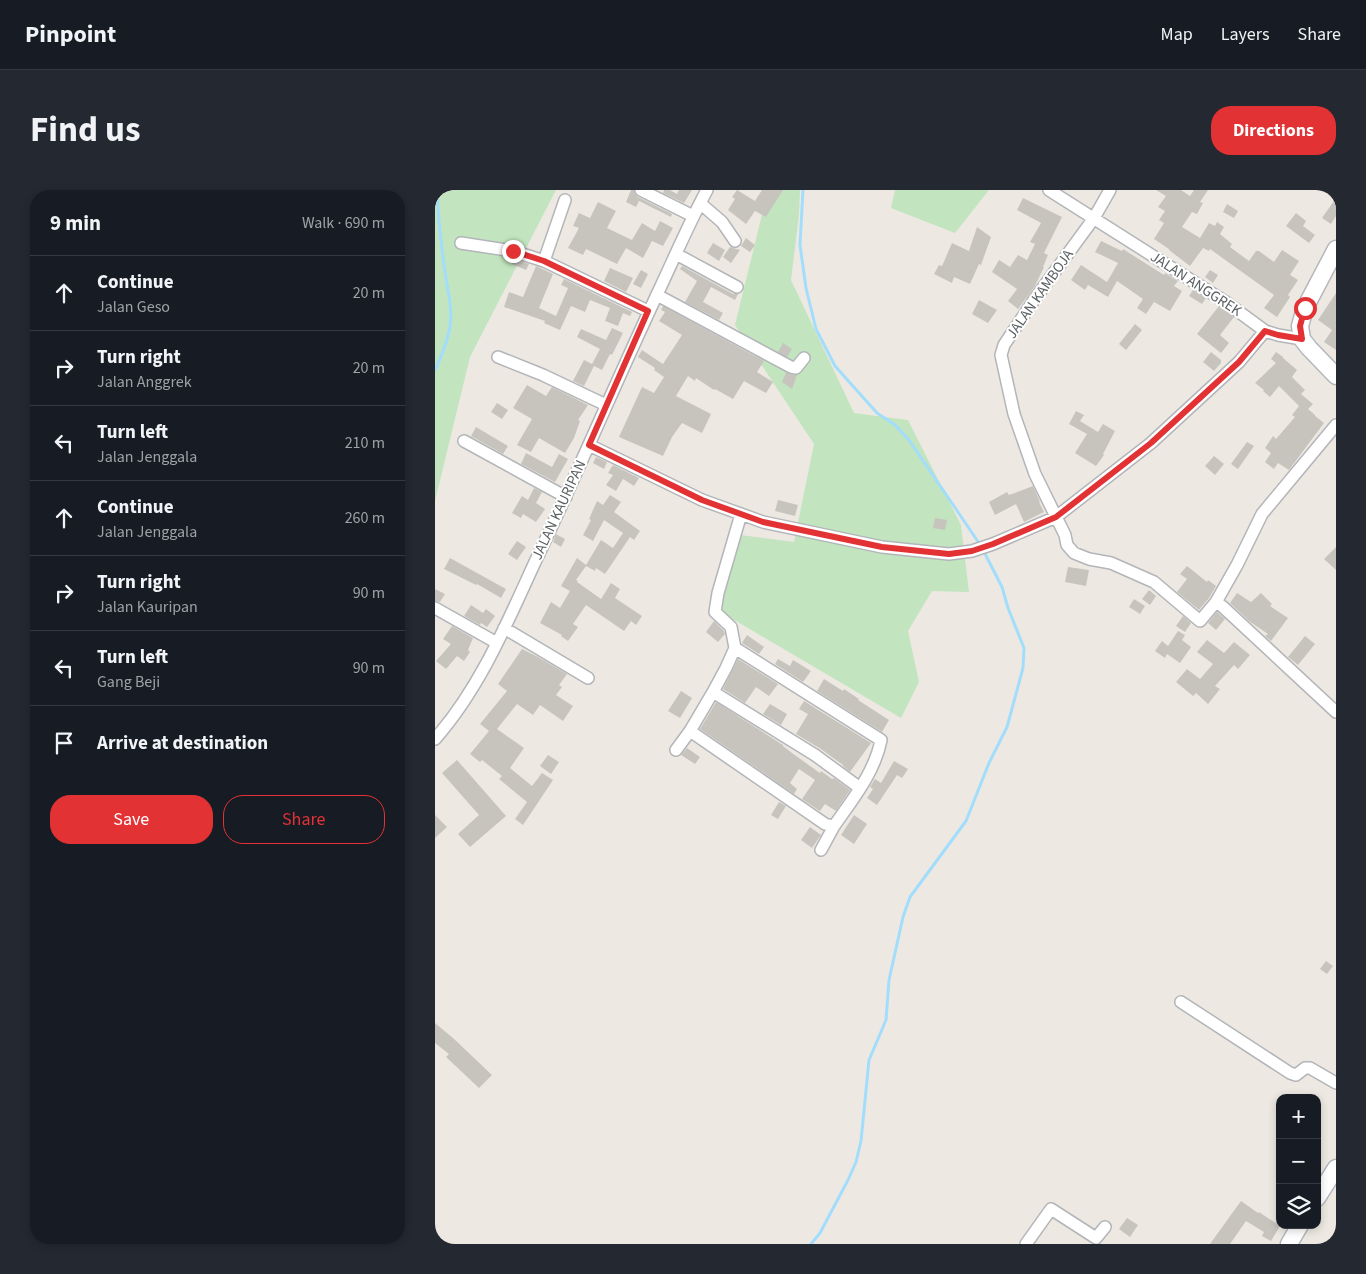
<!DOCTYPE html>
<meta charset="utf-8">
<style>
body{margin:0;font-family:"Source Sans 3",sans-serif;background:#242831;color:#f1f3f6}
.controls{position:absolute;right:15px;bottom:15px;display:grid;overflow:hidden;border-radius:10px;box-shadow:0 2px 8px #0003}
.controls button{width:45px;height:45px;display:grid;place-items:center;padding:0;border:0;border-bottom:1px solid #363941;background:#171b24;color:#f1f3f6;font:25px sans-serif}
.stop{position:absolute;width:15px;height:15px;margin:-11px;border:4px solid #e23234;border-radius:50%;background:#fff}
.stop.end{background:#e23234;border-color:#fff;box-shadow:0 1px 5px #0008}
.list{margin:0;padding:0;list-style:none}
h2{display:flex;justify-content:space-between;align-items:center;height:65px;margin:0;padding:0 20px;font-size:21px}
h2 small{font-size:16px;font-weight:400;color:#9ea1a6}
.list li{display:grid;grid-template-columns:32px 1fr auto;gap:15px;align-items:center;box-sizing:border-box;height:75px;padding:0 20px;border-top:1px solid #363941}
.list b{display:block;font-size:19px;white-space:nowrap}
.list p{margin:0;font-size:16px;white-space:nowrap;color:#9ea1a6}
.list em{font-size:16px;font-style:normal;color:#9ea1a6}
.actions{display:flex;gap:10px;padding:15px 20px}
.actions a{flex:1;padding:11px 0;border:1px solid #e23234;border-radius:20px;text-align:center;font-size:18px;color:#e23234}
.actions .main{background:#e23234;color:#fff}
.icon{flex:none;width:28px;height:28px;fill:none;stroke:currentColor;stroke-width:2;stroke-linecap:round;stroke-linejoin:round}
.map{position:relative;flex:none;width:901px;height:1054px;overflow:hidden;border-radius:20px}
header{display:flex;align-items:center;gap:30px;box-sizing:border-box;height:70px;padding:0 25px;background:#171b24;border-bottom:1px solid #363941}
header strong{font-size:24px}
nav{display:flex;gap:28px;margin-inline-start:auto;font-size:18px}
.intro{display:flex;align-items:center;justify-content:space-between;box-sizing:border-box;height:120px;padding:0 30px}
h1{margin:0;font-size:35px}
.button{padding:12px 22px;border-radius:20px;background:#e23234;color:#fff;font-size:18px;font-weight:700}
main{display:flex;gap:30px;padding:0 30px}
aside{flex:1;background:#171b24;border-radius:20px;box-shadow:0 2px 8px #0003}
.map>svg:first-child{display:block}
</style>
<header>
<strong>Pinpoint</strong>
<nav><a>Map</a><a>Layers</a><a>Share</a></nav>
</header>
<div class="intro"><h1>Find us</h1><a class="button">Directions</a></div>
<main>
<aside>
<h2>9 min<small>Walk · 690 m</small></h2>
<ul class="list">
<li><svg class="icon" aria-label="ahead" viewBox="0 0 24 24"><path d="M12 20V5M6 11l6-6 6 6"/></svg><div><b>Continue</b><p>Jalan Geso</p></div><em>20 m</em></li>
<li><svg class="icon" aria-label="right" viewBox="0 0 24 24"><path d="M7 20v-9h11M14 6l5 5-5 5"/></svg><div><b>Turn right</b><p>Jalan Anggrek</p></div><em>20 m</em></li>
<li><svg class="icon" aria-label="left" viewBox="0 0 24 24"><path d="M17 20v-9H6M10 6l-5 5 5 5"/></svg><div><b>Turn left</b><p>Jalan Jenggala</p></div><em>210 m</em></li>
<li><svg class="icon" aria-label="ahead" viewBox="0 0 24 24"><path d="M12 20V5M6 11l6-6 6 6"/></svg><div><b>Continue</b><p>Jalan Jenggala</p></div><em>260 m</em></li>
<li><svg class="icon" aria-label="right" viewBox="0 0 24 24"><path d="M7 20v-9h11M14 6l5 5-5 5"/></svg><div><b>Turn right</b><p>Jalan Kauripan</p></div><em>90 m</em></li>
<li><svg class="icon" aria-label="left" viewBox="0 0 24 24"><path d="M17 20v-9H6M10 6l-5 5 5 5"/></svg><div><b>Turn left</b><p>Gang Beji</p></div><em>90 m</em></li>
<li><svg class="icon" aria-label="arrive" viewBox="0 0 24 24"><path d="M6 21V4h12l-3 4 3 4H6"/></svg><div><b>Arrive at destination</b></div></li>
</ul>
<div class="actions"><a class="main">Save</a><a>Share</a></div>
</aside>
<div class="map">
<svg width="901" height="1054" viewBox="0 0 901 1054">
<rect width="100%" height="100%" fill="#ede9e2"/>
<path fill="#c2e4bf" d="M0,0H121L35,167L0,311Z
M333,0H365L364,25L356,90L419,223L473,230L526,335L534,402L497,401L473,441L484,492L466,528L284,421L305,345L359,352L379,254L300,135Z
M460,0H554L520,43L456,18Z"/>
<g fill="none" stroke-linecap="round" stroke-linejoin="round">
<path stroke="#a3ddfc" stroke-width="3" d="M368,0L365,55L371,98L381,139L400,176L442,223L460,235L474,250L546,356L567,397L573,418L589,458L588,478L572,537L554,573L531,631L475,707L468,727L454,790L451,830L434,870L426,951L421,972L413,990L385,1043L376,1054
M0,180C7,165 13,151 15,136C18,117 12,100 10,81C6,54 3,27 2,0"/>
</g>
<path fill="#c7c4be" d="M196,0H199L200,4L203,7L237,24L236,27L204,11L201,17L191,12Z
M229,0H235L242,4L244,0H257L249,13L228,3Z
M302,0L320,11L327,0H348L331,27L320,21L311,34L293,20L300,9L297,7Z
M721,0H746L755,6L759,0H773L765,12L768,13L762,24L757,22L747,37L765,48L774,33L780,36L782,32L789,37L785,44L797,54L795,57L814,71L821,61H824L839,72L847,60L864,71L855,85L863,90L853,105L855,107L842,127L829,118L839,105L775,59L774,61L768,58L755,76L734,60V59L719,49L729,33L724,30L730,21L723,17L731,6Z
M588,8L627,27L609,63L613,65L608,77H609L600,96L583,119L573,111L582,99L557,82L564,70L575,77L583,65L592,70L600,54L595,52L606,33L582,20Z
M901,8V26L896,34L887,28Z
M163,12L181,21L172,38L197,50L207,33L220,41L225,31L238,38L228,56L217,51L208,68L191,58L182,74L151,59L148,65L133,58L144,38L138,36L144,23L155,28Z
M792,14L803,21L799,28L788,22Z
M861,23L871,31L868,36L880,45L874,53L851,36Z
M542,37L556,47L546,75L544,74L535,94L519,87L517,93L499,84L504,75L507,76L517,53L534,61Z
M311,48L320,55L315,62L306,56Z
M666,51L687,61L688,59L729,85L730,83L743,91L739,96L747,101L735,121L719,112L711,124L702,118L708,109L682,91L673,107L653,95L650,100L636,90L646,75L672,92L683,73L660,62Z
M278,53L290,60L284,71L272,63Z
M295,57L305,60L296,73L288,67Z
M79,69L94,74L91,80L77,74Z
M101,76L118,84L104,118L121,126L133,98L126,95L129,89L197,122L195,126L188,123L183,136L170,131L175,118L155,110L150,122L136,116L125,140L109,133L110,131L69,117L74,102L88,107Z
M247,76L298,104H303L300,110L276,97L268,112L288,123L284,130L250,112L262,91L245,79Z
M175,78L198,88L191,102L169,91Z
M206,80L213,84L206,98L198,94Z
M775,80L783,85L778,93L770,87Z
M758,100L771,108L767,114L754,106Z
M901,103V160L889,152L897,140L883,130Z
M544,110L562,120L553,133L537,124Z
M228,116L329,171L322,182L338,192L331,203L309,191L298,209L280,199L279,200L261,188L260,191L253,186L241,206L276,224L267,243L247,233L237,247L228,266L184,247L207,197L219,203L229,187L219,180L220,178L203,167L207,160L228,174L247,145L224,131L230,122L226,120Z
M784,116L799,127L785,145L794,153L786,163L762,144Z
M700,134L707,140L691,160L684,154Z
M177,138L188,143L177,165L175,164L167,180L159,176L149,196L138,191L149,170L157,174L165,159L142,147L146,139L171,150Z
M348,153L357,159L352,167L343,162Z
M776,162L786,170V173L779,181L768,172Z
M841,162L848,167V168L862,180L857,187L870,200L866,204L878,214L873,219L880,225V226L889,233L854,280L843,273L839,279L830,272L836,263L830,258L838,246L841,249L860,227L857,225L864,216L844,196L835,207L828,201L829,200L820,193L841,173L836,169Z
M351,183L362,185L357,199L347,192Z
M92,195L111,206L117,197L153,215L143,230L145,231L139,248L130,263L104,248L96,262L82,255L97,229L78,218Z
M62,213L73,220L67,229L56,222Z
M641,221L649,225L645,231L663,242L668,234L680,241L668,264L669,265L661,276L640,263L652,244L634,234Z
M41,237L73,256L68,264L36,246Z
M812,252L819,256L803,279L796,274Z
M91,263L117,277L124,264L133,269L120,292L86,274Z
M779,266L789,274L780,285L770,276Z
M161,267L172,272L169,279L158,273Z
M178,275L204,288L199,296L188,289L181,301L171,295L178,285L173,283Z
M598,296L605,312H604L609,322L589,332L581,314L560,325L554,312L572,302L574,305Z
M99,298L107,302L101,313L110,319L101,332L88,324L86,328L77,323L87,306L93,310Z
M175,305L186,312L179,322L205,341L199,350L195,347L170,384L161,378L160,381L151,376L141,390L143,391L142,392L166,409L176,393L185,399L180,408L207,426L201,435L196,431L189,441L151,415L138,434L143,437L133,451L126,446L127,445L105,433L116,412L125,418L135,401L126,396L142,368L151,375L166,350L178,358L188,343L169,330L158,351L148,345L156,330L154,329L162,311L168,315Z
M343,310L363,315L360,326L340,321Z
M500,328L512,330L510,340L498,338Z
M121,344L130,349L126,357L118,352Z
M82,351L91,357L82,370L73,364Z
M901,357V380L889,369Z
M15,368L71,399L66,408L42,394L41,395L9,379Z
M752,376L772,392L773,390L781,396L774,408L764,420L742,402L752,389L745,384Z
M633,377L654,380L651,396L630,392Z
M0,399L10,404L5,412L0,411Z
M714,400L721,406L715,415L707,409Z
M802,403L816,412L826,403L837,414L835,416L853,428L836,451L830,446L833,444L814,431L795,413Z
M699,409L710,416L705,424L694,417Z
M36,415L48,423L51,419L60,426L52,437L46,433L45,435L29,426Z
M782,422L790,429L781,440L773,433Z
M748,426L756,433L750,442L741,436Z
M279,431L289,441L290,444L283,452L271,442Z
M17,436L38,448L33,460L35,462L29,471L22,466L11,479L1,471L16,454L8,449Z
M743,441L750,445L747,450L756,457L745,473L732,464L730,468L720,461L727,451L733,456Z
M312,445L329,457L324,464L307,453Z
M870,446L880,454L863,475L853,467Z
M772,450L789,463L799,452L815,465L803,479L799,475L780,496L785,499L773,514L761,503L758,506L741,492L752,479L765,489L778,474L762,462Z
M87,459L103,467L132,484L124,495L127,497L121,505L138,516L128,531L105,515L98,525L82,514L62,539L89,558L75,578L97,596L107,583L118,590L88,635L80,629L92,612L64,589L67,586L47,570L45,572L35,564L54,541L45,534L72,501L63,494Z
M303,469L343,494L334,506L321,497L310,513L288,499Z
M343,469L355,476L358,470L376,481L368,492L340,474Z
M389,489L408,501L409,499L424,509L423,510L454,530L447,542L382,501Z
M246,501L257,508L245,528L233,521Z
M369,511L436,553L415,582L408,576V575L386,559L361,544L373,524L364,519Z
M281,512L348,555V556L357,563L385,583L386,581L397,589L399,588L415,600L401,621L390,614L385,621L367,609L380,590L364,579L355,593L362,599L359,604L265,539Z
M335,514L352,524L346,535L328,524Z
M252,558L265,567L260,574L246,565Z
M113,565L124,572L116,584L105,576Z
M22,570L71,626L35,657L23,644L44,625L7,583Z
M459,571L473,579L467,588L462,585L442,615L432,608L438,599L435,597L440,589L446,593Z
M344,612L351,616L343,629L336,625Z
M0,625L12,637L0,648Z
M419,625L432,634L419,654L406,645Z
M375,637L386,645L377,658L366,650Z
M891,771L898,776L892,784L885,779Z
M0,833L18,848L57,885L44,898L11,867L14,864L0,853Z
M806,1011L823,1023L824,1022L845,1036L836,1051L827,1046L829,1042L811,1031L795,1054H775Z
M692,1028L703,1035L695,1047L684,1039Z"/>
<g fill="none" stroke-linecap="round" stroke-linejoin="round">
<g stroke="#b3b5b9" stroke-width="14">
<path id="minor" d="M206,0L258,26
M614,0L792,113L830,141L843,145L867,149
M675,0L659,28L599,110L569,155L566,165L579,224L600,284L630,345L632,355L639,363L654,369L676,373L719,392L765,431L781,412L788,417L901,522
M265,13L287,32L300,51
M26,53L78,61L109,71L213,121
M241,64L302,97
M109,71L130,10
M222,105L356,177L361,178L369,168
M63,167L108,185L171,215
M29,251L131,307
M154,255L267,310L328,332L447,357L514,364L537,361L558,354L621,327L716,253L804,172L830,141
M781,412L802,375L827,324L901,235
M0,418L62,453
M69,438L153,488
M278,502L380,565L425,598
M255,541L390,634L399,636C417,610 440,582 446,550L300,458
M0,549C45,498 72,433 100,372C144,280 183,187 226,96C241,64 255,31 272,0
M241,560L255,541L278,502L291,478L300,458L296,437L280,422L283,403L306,324
M386,660L399,636
M746,812L855,883L861,885L870,878H875L901,893
M591,1054L616,1019L661,1048L670,1037"/>
</g>
<g stroke="#b4b7bc" stroke-width="19">
<path id="secondary" d="M901,59L870,118L865,136L867,149L874,158L901,186
M882,1008L901,978
M854,1054L865,1035"/>
</g>
<use href="#minor" stroke="#fff" stroke-width="11"/>
<use href="#secondary" stroke="#fff" stroke-width="16"/>
</g>
<g fill="none" stroke-linecap="round" stroke-linejoin="round">
<path stroke="#e23234" stroke-width="6" d="M78,61L109,71L213,121L154,255L267,310L328,332L447,357L514,364L537,361L558,354L621,327L716,253L804,172L830,141L843,145L867,149L865,136L870,118"/>
</g>
<g text-anchor="middle" dominant-baseline="central" stroke-width="4" stroke-linejoin="round" paint-order="stroke">
<g font-size="15" fill="#5a5f62" stroke="#fff">
<text transform="translate(761 94) rotate(33)">JALAN ANGGREK</text>
<text transform="translate(605 104) rotate(-55)">JALAN KAMBOJA</text>
<text transform="translate(124 320) rotate(-65)">JALAN KAURIPAN</text>
</g>
</g>
</svg>
<div class="controls">
<button>+</button>
<button>−</button>
<button><svg class="icon" aria-label="layers" viewBox="0 0 24 24"><path d="M12 4l9 5-9 5-9-5zM3 14l9 5 9-5"/></svg></button>
</div>
<div class="stop" style="left:870px;top:118px"></div>
<div class="stop end" style="left:78px;top:61px"></div>
</div>
</main>
